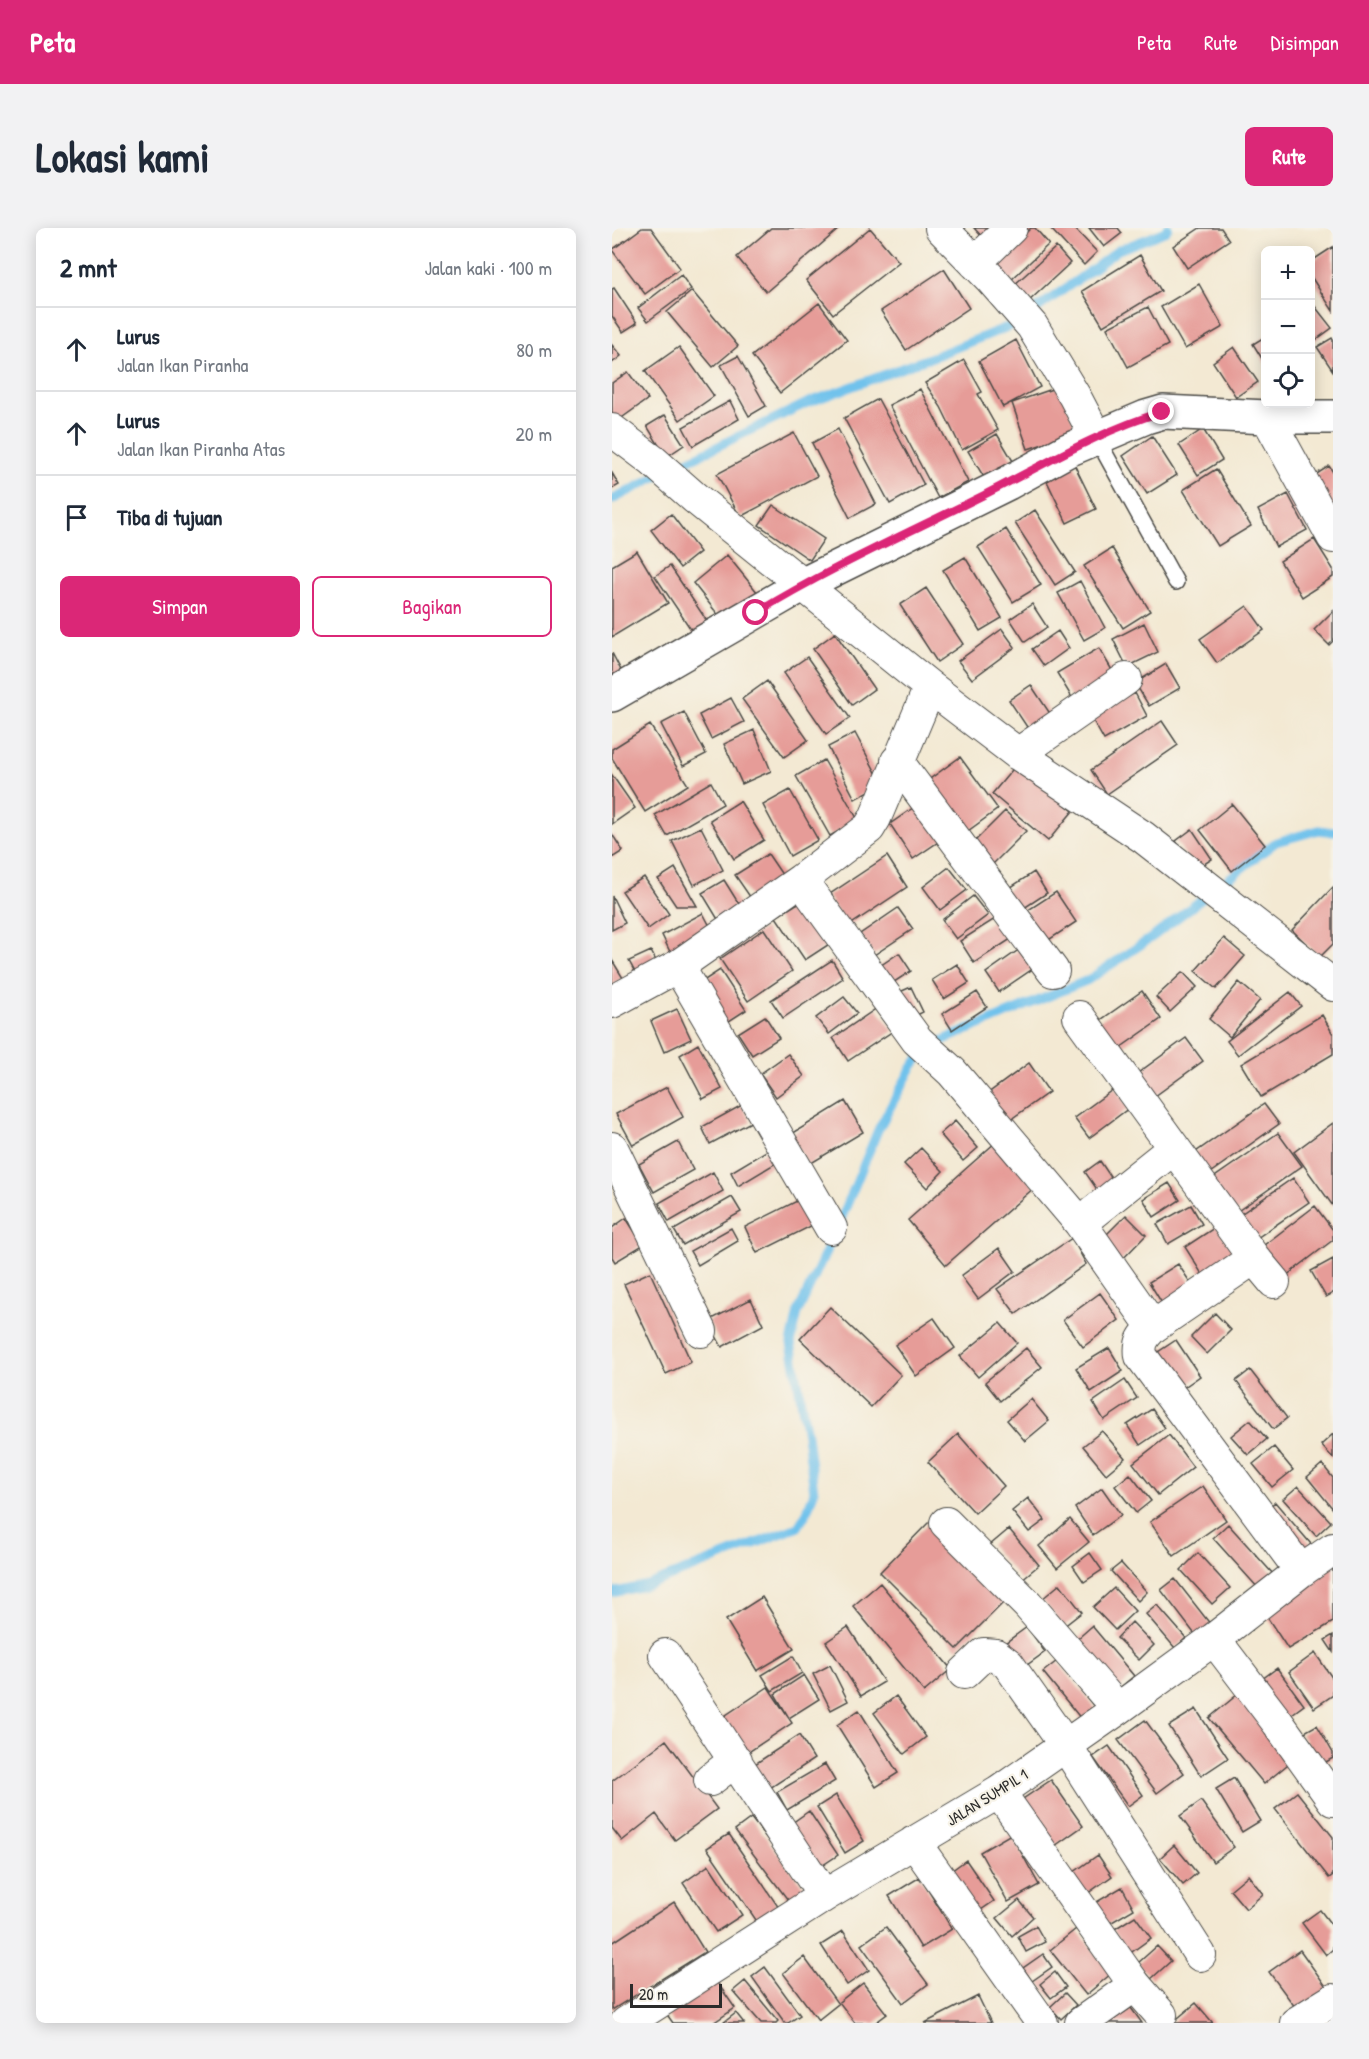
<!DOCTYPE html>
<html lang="id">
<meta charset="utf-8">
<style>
body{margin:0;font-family:"Patrick Hand",sans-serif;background:#f2f2f3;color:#1f2937}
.controls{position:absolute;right:18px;top:18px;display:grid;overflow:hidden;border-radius:9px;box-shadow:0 3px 15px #0003}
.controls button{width:54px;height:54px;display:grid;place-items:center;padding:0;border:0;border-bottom:2px solid #e0e1e3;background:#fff;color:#1f2937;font:30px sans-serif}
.scale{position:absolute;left:18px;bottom:15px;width:92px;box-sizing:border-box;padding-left:6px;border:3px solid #2b2b2b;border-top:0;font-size:16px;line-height:21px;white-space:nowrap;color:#2b2b2b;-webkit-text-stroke:4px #f7f3e8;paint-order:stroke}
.stop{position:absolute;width:18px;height:18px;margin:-14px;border:4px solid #db2777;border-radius:50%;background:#fff}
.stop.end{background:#db2777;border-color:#fff;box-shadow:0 2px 6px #0008}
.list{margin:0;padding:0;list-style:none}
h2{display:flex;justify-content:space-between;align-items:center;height:78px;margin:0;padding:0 24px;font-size:26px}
h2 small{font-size:20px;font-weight:400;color:#747a83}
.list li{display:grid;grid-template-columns:39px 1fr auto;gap:18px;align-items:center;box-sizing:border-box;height:84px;padding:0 24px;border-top:2px solid #e0e1e3}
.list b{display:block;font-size:22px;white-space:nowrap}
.list p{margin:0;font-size:20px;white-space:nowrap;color:#747a83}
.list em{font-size:20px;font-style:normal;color:#747a83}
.actions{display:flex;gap:12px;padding:18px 24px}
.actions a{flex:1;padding:14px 0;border:2px solid #db2777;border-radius:9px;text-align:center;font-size:21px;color:#db2777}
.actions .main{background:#db2777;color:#fff}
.icon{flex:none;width:33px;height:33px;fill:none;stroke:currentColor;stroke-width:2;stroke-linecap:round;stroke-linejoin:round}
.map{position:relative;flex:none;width:721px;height:1795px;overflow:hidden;border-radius:9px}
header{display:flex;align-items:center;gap:36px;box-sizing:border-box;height:84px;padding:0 30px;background:#db2777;color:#fff}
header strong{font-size:28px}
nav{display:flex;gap:33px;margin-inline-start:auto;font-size:21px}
.intro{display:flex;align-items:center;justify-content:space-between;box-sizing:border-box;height:144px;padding:0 36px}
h1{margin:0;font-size:42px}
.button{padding:15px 27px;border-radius:9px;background:#db2777;color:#fff;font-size:21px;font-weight:700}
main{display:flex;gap:36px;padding:0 36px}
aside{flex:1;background:#fff;border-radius:9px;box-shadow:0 3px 15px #0003}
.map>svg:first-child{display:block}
</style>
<header>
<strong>Peta</strong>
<nav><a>Peta</a><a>Rute</a><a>Disimpan</a></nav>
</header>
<div class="intro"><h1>Lokasi kami</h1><a class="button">Rute</a></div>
<main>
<aside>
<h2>2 mnt<small>Jalan kaki · 100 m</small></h2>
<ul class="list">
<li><svg class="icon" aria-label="ahead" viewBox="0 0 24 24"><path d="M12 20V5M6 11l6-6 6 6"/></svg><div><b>Lurus</b><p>Jalan Ikan Piranha</p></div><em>80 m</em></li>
<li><svg class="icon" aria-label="ahead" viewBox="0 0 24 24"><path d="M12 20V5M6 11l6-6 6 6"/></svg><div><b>Lurus</b><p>Jalan Ikan Piranha Atas</p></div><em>20 m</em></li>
<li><svg class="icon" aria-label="arrive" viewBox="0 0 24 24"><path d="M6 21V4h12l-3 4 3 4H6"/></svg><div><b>Tiba di tujuan</b></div></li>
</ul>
<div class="actions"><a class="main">Simpan</a><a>Bagikan</a></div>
</aside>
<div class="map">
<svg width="721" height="1795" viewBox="0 0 721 1795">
<rect width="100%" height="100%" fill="#f7f3e8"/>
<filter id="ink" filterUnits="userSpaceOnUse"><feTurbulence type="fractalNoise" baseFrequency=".0167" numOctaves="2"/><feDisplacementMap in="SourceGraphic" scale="12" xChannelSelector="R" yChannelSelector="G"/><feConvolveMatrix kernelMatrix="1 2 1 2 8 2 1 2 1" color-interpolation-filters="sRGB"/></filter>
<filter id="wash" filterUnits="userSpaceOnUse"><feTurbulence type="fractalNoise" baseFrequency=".008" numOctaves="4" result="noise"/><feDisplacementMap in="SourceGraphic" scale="24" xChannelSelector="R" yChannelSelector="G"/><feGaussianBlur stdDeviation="1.35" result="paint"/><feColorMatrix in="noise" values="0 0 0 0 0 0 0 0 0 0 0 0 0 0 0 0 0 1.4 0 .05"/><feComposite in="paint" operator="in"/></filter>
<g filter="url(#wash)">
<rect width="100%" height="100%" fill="#f3e9d3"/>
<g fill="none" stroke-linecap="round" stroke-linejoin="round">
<path stroke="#71c2ec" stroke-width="9" d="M59,241L195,175L323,128L403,96L481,41L506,22L537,10L554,3L556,0
M0,272L47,247
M0,1365L36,1357L186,1299L195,1284L202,1264L195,1207L179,1115L186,1084L230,989L266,902L299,841L311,824L334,811L476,752L542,708L664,614L707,602L721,604"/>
</g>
<g id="blocks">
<path fill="#e69c98" d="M30,0H39L68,40L33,66L0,22Z
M159,0H228L154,64L125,29Z
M258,0L287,34L221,86L194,52Z
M362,0H390L375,14Z
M419,0H423L437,16L397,54L381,36Z
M441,0H462L485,24L472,37L439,1Z
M477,0H506L510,5L492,19Z
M588,0H609L617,12L575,40L561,18Z
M444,19L458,35L416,74L401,58Z
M721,19V83L698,47V34Z
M528,27L549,63L491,98L470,63Z
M332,41L357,80L294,122L269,83Z
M69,47L79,61L36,93L26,80Z
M587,56L611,99L573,121L549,79Z
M2,60L25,95L11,104L0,88V61Z
M80,63L126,118L101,139L55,84Z
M698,72L720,100L698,116Z
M207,75L235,112L168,165L140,128Z
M536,79L556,117L516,139L495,100Z
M654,108V137L641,116Z
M720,110L721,112V143L705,119Z
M404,112L428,159L391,179L367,133Z
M0,117L9,128L0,135Z
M67,119L102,168L68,192L33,143Z
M622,119L646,154L624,169L601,134Z
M126,128L154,178L137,188L109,137Z
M352,132L370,164L366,166L386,202L350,222L329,179L313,155Z
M16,144L36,171L4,194L0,188V155Z
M449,158L465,205L416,221L400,175Z
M308,161L356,254L326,270L277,177Z
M266,171L312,257L278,276L232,190Z
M118,173L127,191L81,218L71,199Z
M53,187L72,217L54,229L35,198Z
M226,201L264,276L238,290L200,215Z
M591,201L610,232L586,247L567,217Z
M182,205L205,248L128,289L105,246Z
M385,206L401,233L373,251L356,223Z
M540,208L565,247L535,266L511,228Z
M461,234L484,281L455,295L433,249Z
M717,238L721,244V286L697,251Z
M604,241L639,298L606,318L571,262Z
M0,245L7,257L0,261Z
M676,266L695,302L664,319L646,282Z
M161,277L212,311L198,332L147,297Z
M423,282L463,344L443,357L403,295Z
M59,286L88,324L68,340L39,302Z
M394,301L429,357L401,374L366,319Z
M702,311L721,341V349L690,369L668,333Z
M500,320L538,383L511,400L472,338Z
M25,323L56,375L0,409V338Z
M115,327L150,370L115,398L81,355Z
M353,329L390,390L368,403L331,342Z
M58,338L99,399L84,409L43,348Z
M468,353L493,400L472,412L446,365Z
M314,360L351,416L325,434L288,377Z
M420,376L435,399L413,414L398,391Z
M635,378L652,402L605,435L588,411Z
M721,383V413L717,417L702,402Z
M532,395L546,424L515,439L501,411Z
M390,401L403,419L360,451L346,433Z
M446,403L457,420L432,438L420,421Z
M223,405L262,461L240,477L201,421Z
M487,420L504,449L462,473L445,445Z
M0,425L14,452L0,460Z
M195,429L238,490L214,506L172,445Z
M554,436L568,460L537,478L523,455Z
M155,453L196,512L172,529L130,471Z
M419,457L439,487L417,502L397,472Z
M523,465L535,488L492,512L479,489Z
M119,470L132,494L99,511L87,487Z
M72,484L94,526L71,538L49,496Z
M550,493L566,517L495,566L479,542Z
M38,497L76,557L33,584L0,530V521Z
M142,502L159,543L130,556L112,516Z
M243,505L270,556L243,571L216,519Z
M348,529L386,581L349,608L311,556Z
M212,532L246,592L218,608L184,548Z
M405,536L461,583L436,613L380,566Z
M0,547L23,580L0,596Z
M99,554L111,576L55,608L43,587Z
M178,562L206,612L178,628L151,577Z
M128,573L152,612L122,631L98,592Z
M308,575L332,610L301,631L278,596Z
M620,576L653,617L620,643L588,602Z
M393,583L414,603L380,637L360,616Z
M89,599L111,642L82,657L60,613Z
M580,601L600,631L583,642L564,613Z
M0,606L11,623L0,630Z
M156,626L175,654L143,676L123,647Z
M275,628L295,659L235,699L215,668Z
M337,639L355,662L328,682L311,659Z
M63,640L85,678H64L46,651Z
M422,644L435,665L403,686L390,665Z
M32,649L57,686L36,701L10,663Z
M112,652L132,684L110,698L90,665Z
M721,659V716L708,729L680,702Z
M444,664L464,694L426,719L407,688Z
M0,668L13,695L0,702Z
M361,668L376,687L344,711L330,692Z
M194,670L222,713L193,732L164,689Z
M286,680L301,701L262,727L248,706Z
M91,685L102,706L60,728L50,707Z
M386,689L399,711L362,735L348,713Z
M152,701L180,743L136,773L108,731Z
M612,710L633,728L604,761L583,743Z
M408,721L422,740L387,764L374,745Z
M39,723L46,737L25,748L17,733Z
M287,725L299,743L273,760L262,742Z
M0,732L11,750L0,757Z
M220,732L231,750L171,790L159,772Z
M345,736L357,755L332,771L320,752Z
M108,742L134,782L111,797L85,757Z
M571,744L585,759L558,784L544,769Z
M627,754L648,772L618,809L597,791Z
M299,759L311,784L293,793L281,767Z
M530,763L549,791L502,824L483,796Z
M365,764L375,779L340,802L330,786Z
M678,764L689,778L626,827L615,813Z
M232,769L245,785L217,806L204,790Z
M265,780L281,803L236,833L221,810Z
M65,781L79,811L52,824L39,793Z
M710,787L721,806V826L649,869L629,836Z
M153,788L167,810L140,827L126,805Z
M574,810L591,833L543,868L526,845Z
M86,816L110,861L91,871L68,827Z
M176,826L192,848L164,869L148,846Z
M417,835L437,864L395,894L375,866Z
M55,859L71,889L21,917L4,886Z
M503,860L517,880L477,910L462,890Z
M233,873L251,904L196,937L178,907Z
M652,876L667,896L595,947L581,926Z
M130,877L139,894L98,916L90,899Z
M343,893L366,920L351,933L328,906Z
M721,895V978L682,924Z
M666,905L690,938L620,987L597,953Z
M66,914L81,942L42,964L27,936Z
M384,914L423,959L334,1037L296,992Z
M161,919L169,932L126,958L119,944Z
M309,920L331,943L315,960L292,936Z
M488,933L506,960L491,970L473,944Z
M101,944L111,963L57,994L47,975Z
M681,950L697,974L642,1012L626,988Z
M557,955L568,972L542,989L531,971Z
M120,969L129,984L71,1017L62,1002Z
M191,970L203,996L145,1025L133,999Z
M579,977L590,996L556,1016L545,996Z
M703,978L721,1002V1012L670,1051L647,1021Z
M514,987L534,1007L505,1037L485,1016Z
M14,990L31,1017L3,1034L0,1029V1000Z
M605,998L628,1034L595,1054L573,1019Z
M119,1000L126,1013L86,1037L78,1023Z
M460,1010L474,1036L404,1086L385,1061Z
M387,1020L403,1043L366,1071L349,1048Z
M721,1031V1065L714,1069L699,1043Z
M566,1036L584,1063L554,1082L537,1054Z
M38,1044L79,1134L54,1146L12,1056Z
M488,1065L507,1092L471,1119L451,1092Z
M139,1071L151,1097L110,1119L96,1093Z
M218,1079L289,1147L259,1179L188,1111Z
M603,1085L619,1102L595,1126L579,1109Z
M322,1090L343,1120L304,1148L283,1117Z
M388,1095L405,1115L366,1149L348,1128Z
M564,1112L588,1148L571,1160L546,1124Z
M414,1120L430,1139L388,1173L373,1154Z
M497,1120L511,1143L479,1164L464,1140Z
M638,1142L675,1190L661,1201L624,1153Z
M513,1152L525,1170L492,1192L481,1174Z
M419,1171L437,1193L413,1213L395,1192Z
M540,1181L553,1200L528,1217L515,1197Z
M638,1192L655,1211L636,1227L619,1208Z
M490,1203L513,1230L494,1246L471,1218Z
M346,1206L392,1258L363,1285L316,1234Z
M721,1206V1230L709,1217Z
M557,1207L581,1239L546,1267L521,1235Z
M662,1219L681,1242L660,1259L641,1236Z
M710,1236L721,1250V1281L695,1249Z
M518,1246L539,1273L524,1285L503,1258Z
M591,1258L614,1292L562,1328L538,1294Z
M686,1258L719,1294L704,1308L671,1271Z
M490,1260L509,1287L481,1307L463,1280Z
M416,1270L433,1292L417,1304L400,1283Z
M663,1274L699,1316L686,1327L650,1285Z
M458,1291L477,1314L445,1340L427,1318Z
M318,1293L396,1370L345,1421L268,1344Z
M616,1296L662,1347L647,1361L601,1310Z
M397,1301L427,1337L409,1352L378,1317Z
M478,1325L490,1342L472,1354L461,1338Z
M586,1325L618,1360L600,1376L569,1342Z
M509,1335L535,1364L526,1373L499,1343Z
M721,1338V1394L676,1421L651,1383Z
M563,1351L603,1402L588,1413L549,1362Z
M268,1355L339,1441L312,1464L241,1378Z
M448,1356L470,1384L451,1399L430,1371Z
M502,1360L523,1383L503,1402L481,1379Z
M150,1369L182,1421L145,1443L114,1392Z
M545,1377L574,1410L563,1420L534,1386Z
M520,1394L542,1417L527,1432L505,1410Z
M480,1398L522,1448L505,1462L463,1413Z
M236,1399L272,1454L249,1468L214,1414Z
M415,1399L433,1424L408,1442L389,1418Z
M721,1407V1424L713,1412Z
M703,1425L721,1451V1467L702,1480L677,1444Z
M181,1428L190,1445L160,1463L150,1447Z
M445,1433L484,1481L470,1492L431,1444Z
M218,1437L236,1473L219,1482L201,1446Z
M665,1440L692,1477L669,1494L642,1457Z
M192,1447L207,1471L177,1490L163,1466Z
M156,1459L180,1495L126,1531L102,1495Z
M626,1466L681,1532L652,1556L597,1490Z
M284,1468L314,1509L292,1526L262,1485Z
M584,1481L616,1530L589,1548L557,1498Z
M247,1482L286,1545L264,1559L225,1497Z
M533,1492L572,1545L545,1565L506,1512Z
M705,1497L721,1525V1530L707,1538L689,1506Z
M187,1507L202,1531L155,1562L140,1538Z
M54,1512L105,1581L63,1612L44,1586L10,1613L0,1600V1553Z
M497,1518L531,1567L516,1578L481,1529Z
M213,1536L223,1553L175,1582L165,1564Z
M622,1550L648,1593L630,1604L604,1561Z
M439,1552L471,1598L440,1620L408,1573Z
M685,1564L721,1609V1647L717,1650L663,1581Z
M224,1567L252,1613L233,1625L205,1579Z
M589,1573L622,1619L601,1634L568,1588Z
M197,1583L226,1627L202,1643L173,1600Z
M139,1590L195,1663L179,1676L123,1602Z
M117,1606L167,1680L146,1695L95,1620Z
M399,1606L427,1657L396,1674L368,1624Z
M562,1617L585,1645L571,1657L548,1630Z
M486,1627L500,1648L472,1668L458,1647Z
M354,1632L382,1673L363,1686L335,1646Z
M97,1637L130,1687L104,1704L71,1655Z
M636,1647L651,1666L634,1681L618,1662Z
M308,1649L340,1701L309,1720L277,1668Z
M510,1659L522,1681L495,1697L483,1675Z
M407,1672L421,1689L400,1708L385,1690Z
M62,1674L93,1724L0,1782V1715Z
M708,1682L721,1699V1721L714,1727L690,1695Z
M523,1688L539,1710L517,1726L501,1702Z
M424,1698L433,1714L414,1724L406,1708Z
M274,1699L316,1756L291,1775L249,1717Z
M464,1701L500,1745L474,1767L438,1722Z
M231,1703L257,1742L235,1757L209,1717Z
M545,1718L559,1733L539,1751L526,1735Z
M688,1722L716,1761L686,1783L657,1744Z
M431,1726L440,1739L420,1753L411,1740Z
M192,1729L226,1776L206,1792L171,1745Z
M153,1739L188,1787L176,1795H173L140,1749Z
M443,1744L454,1759L439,1770L428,1756Z
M100,1747L123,1780L101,1795H61L51,1781Z
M133,1753L166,1793L164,1795H149L121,1763Z
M251,1755L275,1786L263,1795H243L227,1774Z
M453,1765L464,1777L449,1791L438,1779Z
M366,1768L379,1795H313Z
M584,1775L601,1795H560Z
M519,1780L530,1795H497Z
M124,1785L132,1795H111Z"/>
</g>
</g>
<g filter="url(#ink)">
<use href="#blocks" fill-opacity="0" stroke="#494844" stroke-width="1.5"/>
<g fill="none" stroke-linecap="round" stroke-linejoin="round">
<g stroke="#494844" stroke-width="18">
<path id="service" d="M484,209L564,354"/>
</g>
<g stroke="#494844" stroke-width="34">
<path id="minor" d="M329,0L378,50L420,98L463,169L484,209
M363,35L399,0
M655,189L721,309
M0,202L41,233L83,270L318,459L406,526L531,609L721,757
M406,526L514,451
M285,533L441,743
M189,652L305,812L340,844L468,995L541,1099
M66,738L219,1000
M0,774L66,738L189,652L257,600L263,590L318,459
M467,789L642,1030L662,1054
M0,920L89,1103
M468,995L562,920
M642,1030L541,1099C531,1109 527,1114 529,1128L689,1343
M334,1295L416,1377L506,1481
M602,1411L666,1495L721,1572
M53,1427L212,1668
M352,1445L372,1426L384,1427L396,1436L454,1518L588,1727
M98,1552L124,1532
M387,1564L523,1757L549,1787
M302,1614L430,1795
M14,1795L212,1668L387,1564L506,1481L602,1411L689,1343L721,1321
M469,1795L523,1757
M684,1795L721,1772"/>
</g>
<g stroke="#494844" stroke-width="36">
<path id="tertiary" d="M0,467L192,356L396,255L456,222L534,189L551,184L655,189H721"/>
</g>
<use href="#service" stroke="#fff" stroke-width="15"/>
<use href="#minor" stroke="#fff" stroke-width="32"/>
<use href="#tertiary" stroke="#fff" stroke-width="33"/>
</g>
</g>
<g fill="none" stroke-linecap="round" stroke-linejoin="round" filter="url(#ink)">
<path stroke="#db2777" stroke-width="8" d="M144,385C217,340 296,305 372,267C431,237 487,203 550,184"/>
</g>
<g text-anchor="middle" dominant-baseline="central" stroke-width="4.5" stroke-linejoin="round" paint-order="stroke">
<g font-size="16" fill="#2b2b2b" stroke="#f7f3e8">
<text transform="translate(375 1569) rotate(-32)">JALAN SUMPIL 1</text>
</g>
</g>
</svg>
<div class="controls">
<button>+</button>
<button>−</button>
<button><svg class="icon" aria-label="locate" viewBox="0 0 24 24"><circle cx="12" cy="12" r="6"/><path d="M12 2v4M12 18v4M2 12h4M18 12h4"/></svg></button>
</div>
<div class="scale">20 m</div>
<div class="stop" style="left:144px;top:385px"></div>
<div class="stop end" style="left:550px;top:184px"></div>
</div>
</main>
